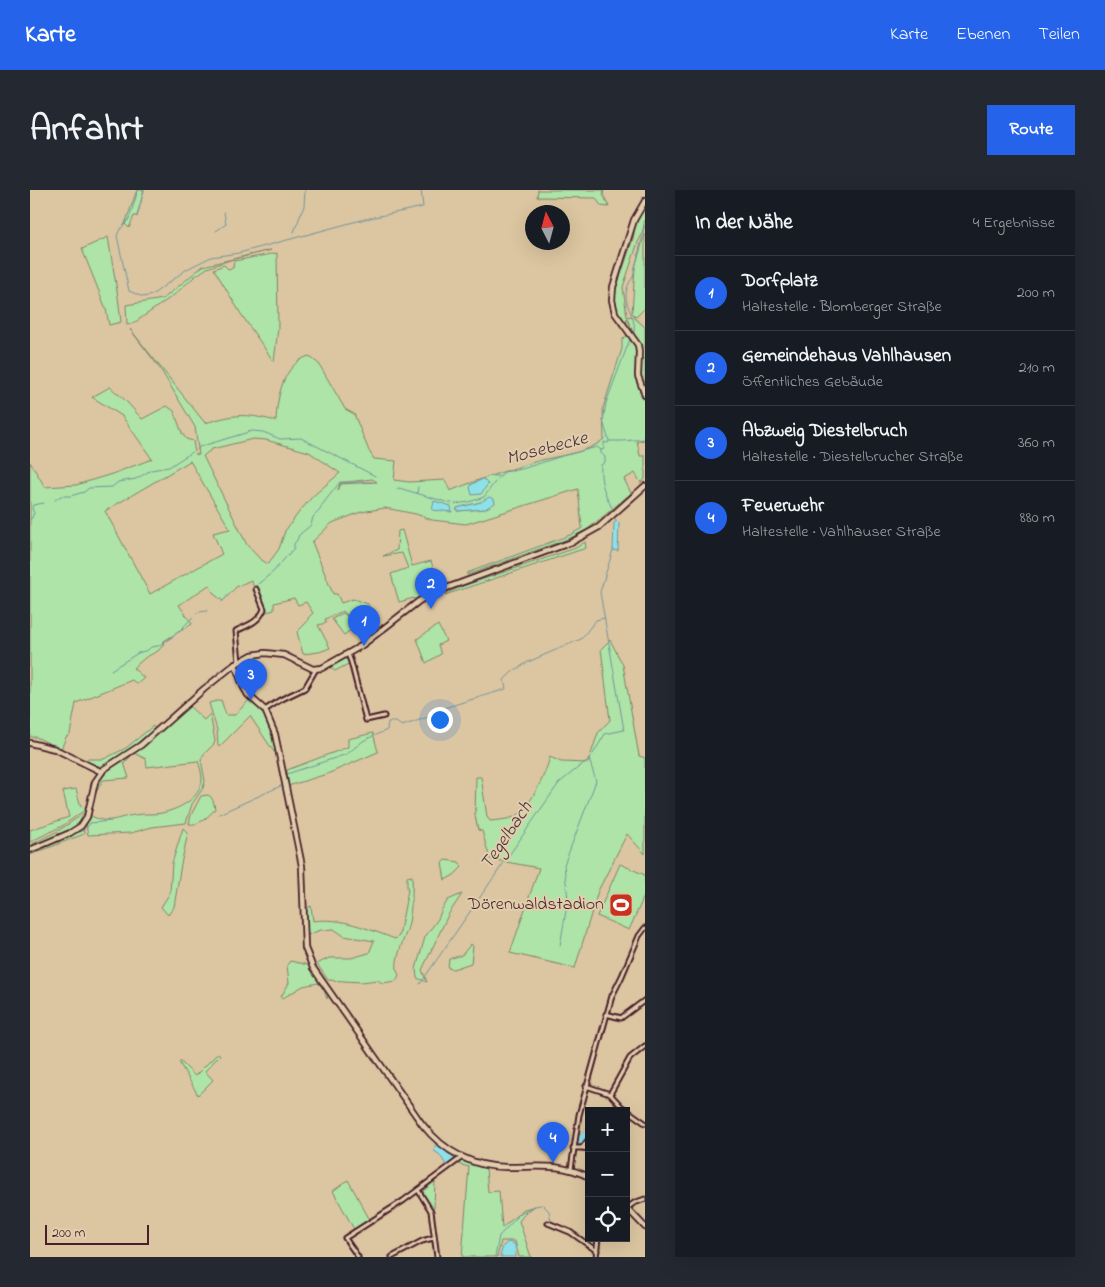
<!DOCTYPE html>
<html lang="de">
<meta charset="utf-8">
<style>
body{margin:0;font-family:"Indie Flower",sans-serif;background:#242831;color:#f1f3f6}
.controls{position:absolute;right:15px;bottom:15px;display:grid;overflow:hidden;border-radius:0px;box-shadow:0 5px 20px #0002}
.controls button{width:45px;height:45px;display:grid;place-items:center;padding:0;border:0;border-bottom:1px solid #363941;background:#171b24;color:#f1f3f6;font:25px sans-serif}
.compass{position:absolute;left:495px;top:15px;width:45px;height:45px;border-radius:50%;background:#171b24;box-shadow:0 5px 20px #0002;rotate:354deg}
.scale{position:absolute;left:15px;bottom:12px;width:104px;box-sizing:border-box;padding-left:5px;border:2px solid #4a1f2b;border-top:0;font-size:14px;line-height:18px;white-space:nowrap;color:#4a1f2b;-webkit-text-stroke:4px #e0ceac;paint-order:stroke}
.you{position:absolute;left:409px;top:529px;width:18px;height:18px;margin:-12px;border:4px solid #fff;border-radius:50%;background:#1a73e8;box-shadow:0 0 0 8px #1a73e833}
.badge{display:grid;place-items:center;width:32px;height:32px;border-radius:50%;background:#2563eb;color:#fff;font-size:16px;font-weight:700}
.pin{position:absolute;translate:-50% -41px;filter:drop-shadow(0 1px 2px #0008)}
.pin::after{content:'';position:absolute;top:26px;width:18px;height:15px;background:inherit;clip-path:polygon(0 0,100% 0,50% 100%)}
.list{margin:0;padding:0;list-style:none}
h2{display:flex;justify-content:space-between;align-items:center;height:65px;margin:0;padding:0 20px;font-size:21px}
h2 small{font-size:16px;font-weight:400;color:#9ea1a6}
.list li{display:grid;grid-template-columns:32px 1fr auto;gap:15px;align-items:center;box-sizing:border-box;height:75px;padding:0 20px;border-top:1px solid #363941}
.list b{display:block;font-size:19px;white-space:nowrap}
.list p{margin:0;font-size:16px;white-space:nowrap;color:#9ea1a6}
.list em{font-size:16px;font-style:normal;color:#9ea1a6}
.icon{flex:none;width:28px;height:28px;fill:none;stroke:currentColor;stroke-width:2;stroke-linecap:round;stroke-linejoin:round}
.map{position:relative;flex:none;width:615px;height:1067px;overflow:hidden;border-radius:0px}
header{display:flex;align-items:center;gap:30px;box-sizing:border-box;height:70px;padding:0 25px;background:#2563eb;color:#fff}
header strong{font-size:24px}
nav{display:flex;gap:28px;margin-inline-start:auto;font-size:18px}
.intro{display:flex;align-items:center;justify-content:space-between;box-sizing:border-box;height:120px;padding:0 30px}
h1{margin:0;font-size:35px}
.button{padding:12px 22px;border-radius:0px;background:#2563eb;color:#fff;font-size:18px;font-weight:700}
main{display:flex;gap:30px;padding:0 30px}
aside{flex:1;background:#171b24;border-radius:0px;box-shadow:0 5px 20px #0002}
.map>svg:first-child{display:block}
</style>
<header>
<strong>Karte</strong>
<nav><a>Karte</a><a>Ebenen</a><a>Teilen</a></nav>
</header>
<div class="intro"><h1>Anfahrt</h1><a class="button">Route</a></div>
<main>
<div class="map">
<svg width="615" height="1067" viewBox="0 0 615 1067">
<rect width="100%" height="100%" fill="#dcc6a1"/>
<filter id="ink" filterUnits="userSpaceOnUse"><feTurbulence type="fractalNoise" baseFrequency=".02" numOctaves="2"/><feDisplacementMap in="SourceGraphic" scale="10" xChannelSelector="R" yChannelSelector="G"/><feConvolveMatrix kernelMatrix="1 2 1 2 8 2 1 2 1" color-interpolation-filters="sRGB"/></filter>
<g filter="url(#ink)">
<path fill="#aee4a7" stroke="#7c8269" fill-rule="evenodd" d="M107,0H114L107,26H104L99,38L95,34Z
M508,0H574L573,4L579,17L571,16L566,8L507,7Z
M615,14C615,26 615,41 608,52L593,97L597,127L602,126L615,137V250L607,251L610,266H615V289L611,293L605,283L594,289L601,303L599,305L558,339L540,348L437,385V383L540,345L552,338L548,299L436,334L402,330L386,324L355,318L331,322L302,333L282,352L303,404H307L311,413L323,409L338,414L339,416L326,427L318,426L313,421L295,429L296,433L288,435L300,458L289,462L273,464L267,442L278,431V428L283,423L276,412L268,415L264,408L244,413V420L232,423L227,405L221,390L206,397L193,411L185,405L179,395L149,415L162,434L132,452L134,454L128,461L116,467L103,478L114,488L107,494L102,490L46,513L40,544L36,547L31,559L6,547H0V272L15,297L46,295L82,284L122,269L92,226L62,207L80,197L96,211L112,229L137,216L144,221L152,243L156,249L163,251L165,264L169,265L165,237L131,180L100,139L175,233C206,224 214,223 246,231C247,207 253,174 279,166L289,174L315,219L324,224L339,261L344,269L366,271L364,290L379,292L415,290L420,301C449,289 478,280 508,271C530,265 557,264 574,249L573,218L592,159V150L602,140L597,128L596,136L587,123L584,105L604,46C603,37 610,21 615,14ZM223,249L236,250L279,262L310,283L283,306L270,321L255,341L249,359L238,374L230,369L217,355L173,266L182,259ZM160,271L200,339L183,343L192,364L120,404L75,321ZM342,289L347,292L311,294L308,300L310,293ZM451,312L455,319L427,321V318Z
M615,44V118L606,127L602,123L605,77Z
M78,47L88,107L91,132L79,135L76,119L52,59Z
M241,60L200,70L177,78L164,87L144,105L104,133L97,135L96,115L133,109L173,76Z
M247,63L248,138L244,172L211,124L184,79L194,75L198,79L203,78L204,71Z
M372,340L382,376L401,371L409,396L385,410L384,408L369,412L361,384L378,378L372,363L353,366L367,360L368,341Z
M555,352L556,358L415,405V404L433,396L546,358Z
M313,423L317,426L323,438L314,445L302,429Z
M408,435L416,451L408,455L411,464L396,473L387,449Z
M580,450L593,475L609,566L615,568V664L597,644L568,701L545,778L480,763L509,678L460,669L452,641L448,640L445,625L446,587H451L457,627L460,631C467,630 477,630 484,627C499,621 516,583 520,567L531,572L558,573L568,543L580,530L571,459Z
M317,468L320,473L305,481L300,477Z
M220,509C239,527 240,535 247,560L244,562L220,526L189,557L188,555L187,540L179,513L191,510L196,525H205Z
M159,516L174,530L180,524L185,551L184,554L173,565L171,570L175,591L173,598L162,614L156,633L122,637L101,643L58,645L56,635L60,625C77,636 87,627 105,625C114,623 123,625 132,623C149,619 170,609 172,590C172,584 170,577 168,571L117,577L116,569L104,563Z
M123,536L125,539L100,559L72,577L56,572L57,569H74L96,558Z
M343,543L348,562L297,584L258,596L257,580L318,557V549Z
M99,566H101L94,573L99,588L73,590L65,604C68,585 84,576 99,566Z
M46,599L51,617L56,616L55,620L32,636L0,652V640L39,627L33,601Z
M178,605C183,607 184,614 185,619C178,627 169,636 159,634L161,625L171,606Z
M56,622C53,641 16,651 0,659V655L28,641Z
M53,636L54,644L0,665V662L42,644Z
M153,638L158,643L151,674L144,717L138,725L131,717L140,703L142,673Z
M415,670L429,672L432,677L424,685L415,690L412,673Z
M590,674L615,685V704L599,740L567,726Z
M382,686C383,702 381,717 379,733C376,747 361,773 369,785L366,791L352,793L348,790L331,792L298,790L287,774L299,768H321L339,763L344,751L314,746L304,739L291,740L277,745L275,723L277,718L281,716L283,731C312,727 338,739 365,749L369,746L378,700L377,697V687Z
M432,704L418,725L392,780L397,792L387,788L386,779L395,747L408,729L412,719L418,710Z
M441,754L443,756L441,773L423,779L418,778L419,769L432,765Z
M260,771L278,775L298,802L297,809L293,797L288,793L273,796L253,808L251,807L259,793L257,775Z
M188,863L190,865L175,881L183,890L168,905L149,872L150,871L165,886Z
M432,971L456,979L458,1002L469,1001L472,1038L494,1019L505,1016L496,1022L489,1031L501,1067H489L485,1051H471L467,1067H432L439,977L428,974Z
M318,990L341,1032L325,1041L303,1001Z
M405,991L404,1018H402L392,1002Z"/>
<path fill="#8fe1e8" stroke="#73939c" d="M453,289L458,294L451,304L442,305L440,297L442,294Z
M459,307L464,309L465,313L455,319L427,321V318L451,312Z
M404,311L421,316L422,322L402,320Z
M587,331L589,333L588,361L583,360L584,333Z
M559,938V946L551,955L547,953L548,946Z
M406,953L424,966V970L417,976L409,964L404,961Z
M478,1052L485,1054L486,1067H470L473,1056Z"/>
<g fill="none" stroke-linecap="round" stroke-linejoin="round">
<path stroke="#73939c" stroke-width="1" d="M107,0L106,7L99,29L89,41L87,46L99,101L113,107L122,105L157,79L181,67L209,63L335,29L393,17L391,0
M107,27L114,0
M186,41L196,34L194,22
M264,42L274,16L275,0
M603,146C611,126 584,112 603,87L615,35
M579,251H592L615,249
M167,260L169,257L222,241L233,242L250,249L271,248L345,286
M571,260V263L575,267V272L571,275C570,293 574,302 582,318
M460,286H469
M468,289L474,282L492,279L535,265L567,257L571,260L574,259V252L578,253L579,251L573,231L576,213L600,149
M367,299L369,298L416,312
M387,303L388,297
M25,310L31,306H40L54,302L59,298L82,297L88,292L106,289L121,280L139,277L162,262
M419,313H422
M425,314L439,312L454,307L465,292
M0,329L2,328L4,323L2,318L3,315L14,313
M585,329L587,331
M228,394L243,382L264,358V354L267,350L269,345L281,335L283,327L290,320L292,315L310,292H342
M192,412L197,407
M81,480L108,463L118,460L121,457L128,456L144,446L168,422L177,421
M414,518L476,499L474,490L482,482L498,472L551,449L566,430L574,428
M346,545L357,540L358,532H366L372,536L407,524
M563,564L575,544L594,540L570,402L583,360
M257,584L317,564L333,551L343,546
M189,624L253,595V593
M56,639L60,633L81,631
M3,661L54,640
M390,794L529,593L559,569L566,591L534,675L538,709L530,756
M513,1015L519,1021L521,1031L531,1036
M544,1042L556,1050
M465,1067L469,1046L492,1022L505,1016L511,1015"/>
<g stroke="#4a1f2b" stroke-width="7">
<path id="street" d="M318,464L321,472L336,530L354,526
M209,472L206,441C218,435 229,432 234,419L226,399
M235,520L250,510L275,498L286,479
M576,824L591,828L615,810
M556,896L580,904L600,868L615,856
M580,904L591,916L615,933
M543,958H552L559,959
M552,958L559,949
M541,979L549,925L582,806L592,786L609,746L615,738
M388,1000L401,1021L407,1067
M597,1018L604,1013L615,1009
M518,1033L540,1042L567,1061
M328,1067L315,1048L373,1011L431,968
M362,1067L392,1051L403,1048
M566,1067L568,1048"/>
</g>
<g stroke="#4a1f2b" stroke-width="8">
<path id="secondary" d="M615,11L604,30L583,97L582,110L585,123L608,155L609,162L608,186L615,205
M205,474L214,498L218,505L235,520L245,544L272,676L275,758L283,778L392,934C414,962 444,978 479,977C509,977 531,973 559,987
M0,553L25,559L72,582
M0,660L40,643L51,636L57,627L65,592L74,579L111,555L174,499L204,475L222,465L235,463L254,465L283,479L292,478L331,456L389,411L403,403L542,352L569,337L615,296
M596,1017L615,1037"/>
</g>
<use href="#street" stroke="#e0ceac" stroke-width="3"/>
<use href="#secondary" stroke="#e0ceac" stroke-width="4.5"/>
</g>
</g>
<defs>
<g id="stadium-square" transform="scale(1.25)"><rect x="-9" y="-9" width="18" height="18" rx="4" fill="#c8321e" stroke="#e0ceac"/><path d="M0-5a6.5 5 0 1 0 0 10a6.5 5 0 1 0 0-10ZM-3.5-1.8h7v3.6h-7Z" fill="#fff"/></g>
</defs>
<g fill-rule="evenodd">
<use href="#stadium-square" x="591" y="715"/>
</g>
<g text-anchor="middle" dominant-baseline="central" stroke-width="4" stroke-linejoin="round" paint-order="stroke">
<g font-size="18" fill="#4a1f2b" stroke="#e0ceac" text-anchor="end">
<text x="574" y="715">Dörenwaldstadion</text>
</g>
<g font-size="19" font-style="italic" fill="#51323e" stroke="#e0ceac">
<text transform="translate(517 259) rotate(-15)">Mosebecke</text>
<text transform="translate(477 646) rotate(-56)">Tegelbach</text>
</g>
</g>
</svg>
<div class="controls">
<button>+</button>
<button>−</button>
<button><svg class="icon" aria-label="locate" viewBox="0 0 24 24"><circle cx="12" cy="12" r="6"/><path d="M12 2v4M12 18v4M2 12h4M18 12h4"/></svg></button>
</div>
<svg class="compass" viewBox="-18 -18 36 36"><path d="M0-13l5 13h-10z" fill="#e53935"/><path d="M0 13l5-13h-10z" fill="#9ea1a6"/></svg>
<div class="scale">200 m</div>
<div class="you"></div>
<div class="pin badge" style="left:334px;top:456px">1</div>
<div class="pin badge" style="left:401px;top:419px">2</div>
<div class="pin badge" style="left:221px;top:510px">3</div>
<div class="pin badge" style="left:523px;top:973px">4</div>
</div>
<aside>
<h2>In der Nähe<small>4 Ergebnisse</small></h2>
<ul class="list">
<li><span class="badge">1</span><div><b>Dorfplatz</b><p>Haltestelle · Blomberger Straße</p></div><em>200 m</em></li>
<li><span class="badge">2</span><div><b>Gemeindehaus Vahlhausen</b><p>Öffentliches Gebäude</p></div><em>210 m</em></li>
<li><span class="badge">3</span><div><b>Abzweig Diestelbruch</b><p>Haltestelle · Diestelbrucher Straße</p></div><em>360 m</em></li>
<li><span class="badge">4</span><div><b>Feuerwehr</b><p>Haltestelle · Vahlhauser Straße</p></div><em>880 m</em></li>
</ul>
</aside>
</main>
